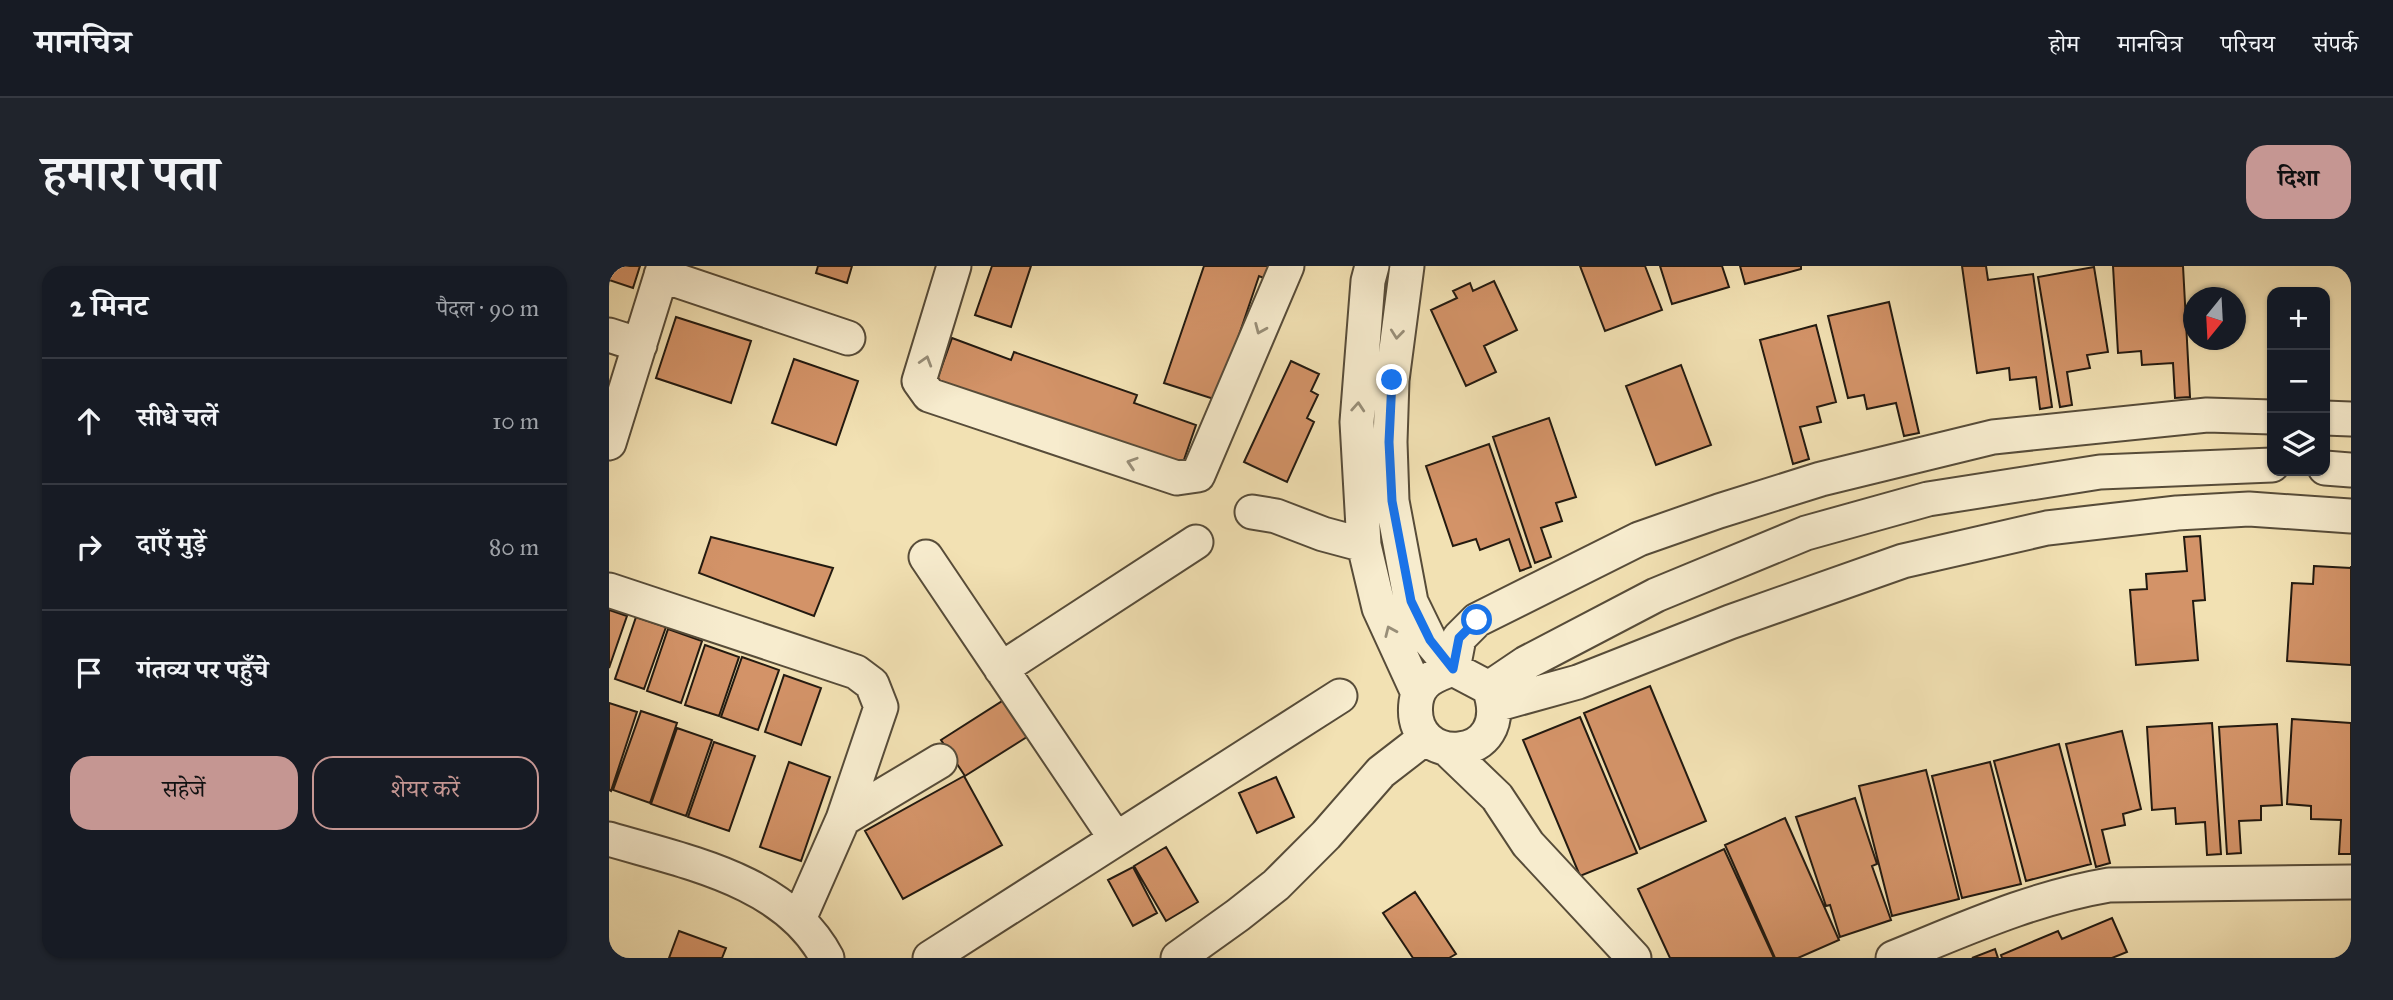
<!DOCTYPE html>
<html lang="hi">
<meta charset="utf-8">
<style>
body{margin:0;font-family:"IM FELL Great Primer","Noto Serif Devanagari",serif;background:#20242c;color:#f1f3f6}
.controls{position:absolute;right:21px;top:21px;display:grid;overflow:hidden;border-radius:14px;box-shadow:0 2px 5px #0004}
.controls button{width:63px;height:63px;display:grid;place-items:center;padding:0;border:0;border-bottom:2px solid #363941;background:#171b24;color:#f1f3f6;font:35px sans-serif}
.compass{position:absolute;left:1574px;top:21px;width:63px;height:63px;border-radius:50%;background:#171b24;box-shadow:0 2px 5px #0004;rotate:198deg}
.stop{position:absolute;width:21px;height:21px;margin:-16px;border:5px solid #1a73e8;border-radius:50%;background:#fff}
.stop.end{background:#1a73e8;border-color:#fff;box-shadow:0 2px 7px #0008}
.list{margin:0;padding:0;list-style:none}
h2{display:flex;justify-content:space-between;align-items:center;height:91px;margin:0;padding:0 28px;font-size:30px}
h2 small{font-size:23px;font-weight:400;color:#9ea1a6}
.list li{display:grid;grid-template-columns:46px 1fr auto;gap:21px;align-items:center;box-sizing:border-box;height:126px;padding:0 28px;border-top:2px solid #363941}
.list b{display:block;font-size:26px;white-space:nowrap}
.list em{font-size:23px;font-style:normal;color:#9ea1a6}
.actions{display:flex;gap:14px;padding:21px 28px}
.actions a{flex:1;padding:16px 0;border:2px solid #c59692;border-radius:21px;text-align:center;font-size:24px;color:#c59692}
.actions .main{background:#c59692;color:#111}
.icon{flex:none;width:38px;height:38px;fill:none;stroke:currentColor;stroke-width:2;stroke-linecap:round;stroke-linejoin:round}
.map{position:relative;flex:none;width:1742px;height:692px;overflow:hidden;border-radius:21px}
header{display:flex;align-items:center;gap:42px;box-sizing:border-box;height:98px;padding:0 35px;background:#171b24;border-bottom:2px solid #363941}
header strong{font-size:33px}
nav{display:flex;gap:38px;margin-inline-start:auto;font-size:24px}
.intro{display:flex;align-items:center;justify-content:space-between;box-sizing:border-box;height:168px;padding:0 42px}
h1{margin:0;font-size:49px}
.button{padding:18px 32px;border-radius:21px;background:#c59692;color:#111;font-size:24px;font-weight:700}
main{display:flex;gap:42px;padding:0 42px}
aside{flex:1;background:#171b24;border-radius:21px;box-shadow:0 2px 5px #0004}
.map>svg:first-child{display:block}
</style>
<header>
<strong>मानचित्र</strong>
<nav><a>होम</a><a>मानचित्र</a><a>परिचय</a><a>संपर्क</a></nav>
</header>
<div class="intro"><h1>हमारा पता</h1><a class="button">दिशा</a></div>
<main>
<aside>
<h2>2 मिनट<small>पैदल · 90 m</small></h2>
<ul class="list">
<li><svg class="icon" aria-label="ahead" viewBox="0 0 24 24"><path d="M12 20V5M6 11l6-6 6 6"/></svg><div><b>सीधे चलें</b></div><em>10 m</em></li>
<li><svg class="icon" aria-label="right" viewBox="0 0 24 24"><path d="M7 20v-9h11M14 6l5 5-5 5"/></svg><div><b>दाएँ मुड़ें</b></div><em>80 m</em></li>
<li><svg class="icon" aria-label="arrive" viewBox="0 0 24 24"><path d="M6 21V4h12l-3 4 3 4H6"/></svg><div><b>गंतव्य पर पहुँचे</b></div></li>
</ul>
<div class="actions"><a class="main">सहेजें</a><a>शेयर करें</a></div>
</aside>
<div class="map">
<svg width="1742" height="692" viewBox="0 0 1742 692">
<rect width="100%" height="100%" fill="#f2e1b3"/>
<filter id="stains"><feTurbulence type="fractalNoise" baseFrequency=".00286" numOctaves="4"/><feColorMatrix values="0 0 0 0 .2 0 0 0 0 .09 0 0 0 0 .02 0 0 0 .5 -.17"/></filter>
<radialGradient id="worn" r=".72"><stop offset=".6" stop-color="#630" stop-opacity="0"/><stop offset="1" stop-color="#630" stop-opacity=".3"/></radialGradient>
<path fill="#d39368" stroke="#231a10" stroke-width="2" d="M0,0H31L24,22L0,14Z
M209,0H243L238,17L207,7Z
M383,0H422L402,61L366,49Z
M595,0H661L657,13L650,10L608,134L555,117Z
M971,0H1036L1053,44L996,65Z
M1051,0H1113L1120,21L1063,38Z
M1131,0H1192V3L1136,18Z
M1353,0H1377L1379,14L1424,8L1443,141L1431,143L1427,111L1401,114L1400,102L1368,107Z
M1504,0H1574L1581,131L1566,132L1564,97L1533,99L1532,85L1509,87Z
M1485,1L1499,86L1478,89L1481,102L1458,106L1463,139L1451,141L1429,11Z
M885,15L908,64L875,80L887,106L857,120L822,44L848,32L844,25L861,17L864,25Z
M1280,36L1310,167L1295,170L1287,137L1258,143L1255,129L1239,132L1219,50Z
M67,51L142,75L122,137L47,112Z
M1207,59L1227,136L1208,141L1212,156L1191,161L1200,193L1184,198L1151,74Z
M343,72L402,94L405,86L528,129L525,137L587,159L569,211L324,125Z
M185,93L249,115L227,179L163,157Z
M682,95L710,108L702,125L709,129L698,152L705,156L678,216L635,196Z
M1072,99L1102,179L1047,199L1017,120Z
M940,152L967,231L947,237L953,255L932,262L942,291L926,297L884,171Z
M880,178L922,301L911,305L900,273L871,284L867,273L844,280L817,200Z
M1591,270L1596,334L1584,335L1589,394L1527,399L1521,324L1538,323L1537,308L1578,305L1575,271Z
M102,271L224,302L205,350L90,307Z
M1705,300L1742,302V300V399L1678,395L1683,317L1704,318Z
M0,344L18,350L0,402Z
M27,351L57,361L35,423L6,413Z
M59,363L93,375L72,437L38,425Z
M96,379L130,391L110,450L76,439Z
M133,391L170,404L149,464L112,451Z
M175,409L212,422L192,479L156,466Z
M1041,420L1097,555L1031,583L975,447Z
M398,432L421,469L356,510L332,474Z
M0,437L28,446L2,525L0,524Z
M32,445L68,457L41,537L4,524Z
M971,451L1028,587L971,610L914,474Z
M1683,453L1742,457V588H1730L1732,554L1702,553V540L1678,538Z
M1603,457L1612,588L1598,589L1596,556L1567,558L1566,542L1543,544L1538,461Z
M1668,458L1673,539L1652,540V554L1630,555L1632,587L1618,588L1610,461Z
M68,462L103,474L77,550L42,538Z
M1513,465L1532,543L1514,548L1516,559L1493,564L1501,597L1487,601L1457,478Z
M105,476L146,490L120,565L79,551Z
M1450,478L1482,598L1417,615L1385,495Z
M180,496L221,511L192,595L151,581Z
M1381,496L1412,618L1353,632L1323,510Z
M1317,504L1350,633L1283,650L1250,520Z
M355,510L393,579L294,633L256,565Z
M667,511L685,551L648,567L630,527Z
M1246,532L1268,598L1263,600L1282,654L1231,671L1221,639L1217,640L1187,551Z
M1176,552L1230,674L1189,692H1166L1116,579Z
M557,581L589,636L557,655L525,600Z
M1115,583L1165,692H1061L1029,623Z
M524,601L548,647L524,660L499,614Z
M806,626L847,688L840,692H804L774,647Z
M1503,652L1518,686L1503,692H1393L1392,689L1449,665L1453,673Z
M70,665L117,682L113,692H60Z
M1386,683L1389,692H1363Z"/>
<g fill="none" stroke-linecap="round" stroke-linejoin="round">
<g stroke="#574c39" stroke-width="37">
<path id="minor" d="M345,0L310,115L320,129L568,212L589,209L678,0
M763,0L759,15L748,156L755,279L770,342L809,427
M798,0L783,114L781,176L783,235L802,336L821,375L844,403L880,422C908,498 798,504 807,436C810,415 826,409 844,403
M52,9L239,72
M0,69L31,79
M1716,152L1742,153
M0,177L55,0
M1716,202L1742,204
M643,246L667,250L714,268L755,279
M317,291L507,573
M0,324L247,406L263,418L272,441L234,553L190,653
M392,403L587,276
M844,403L850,372L868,354L1030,273L1110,245L1212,213L1384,171L1598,149L1663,151
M880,422L917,397L1047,329L1197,267L1319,233L1491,206L1663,199
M886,439L969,416L1121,356L1294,295L1438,262L1568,247L1640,243L1742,250
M839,484L888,531L919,578L1025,692
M234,553L331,495
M0,573C77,596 177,614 218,692
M321,692L731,430
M569,692L629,649L667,619L717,569L772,506L816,472
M1284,692C1356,663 1423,632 1500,619L1742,616"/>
</g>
<use href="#minor" stroke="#f7ecce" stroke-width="33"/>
</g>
<defs><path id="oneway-chevron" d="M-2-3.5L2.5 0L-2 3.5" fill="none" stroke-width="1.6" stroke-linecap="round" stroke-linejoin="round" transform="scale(1.75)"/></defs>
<g stroke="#988e78">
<use href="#oneway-chevron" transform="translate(651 63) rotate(113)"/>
<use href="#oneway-chevron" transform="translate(788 68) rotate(96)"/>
<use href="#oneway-chevron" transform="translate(317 95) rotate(-73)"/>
<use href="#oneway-chevron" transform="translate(749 141) rotate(-86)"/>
<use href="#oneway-chevron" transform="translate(523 197) rotate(-162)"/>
<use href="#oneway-chevron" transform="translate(781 365) rotate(-114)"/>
</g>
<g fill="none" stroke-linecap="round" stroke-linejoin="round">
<path stroke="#1a73e8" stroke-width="9" d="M783,114L780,176L783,235L802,335L821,374L844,403L850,372L868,354"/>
</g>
<rect width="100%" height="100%" filter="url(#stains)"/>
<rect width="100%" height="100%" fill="url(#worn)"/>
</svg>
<div class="controls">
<button>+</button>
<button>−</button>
<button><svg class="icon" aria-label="layers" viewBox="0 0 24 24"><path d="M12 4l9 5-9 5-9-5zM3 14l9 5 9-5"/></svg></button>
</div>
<svg class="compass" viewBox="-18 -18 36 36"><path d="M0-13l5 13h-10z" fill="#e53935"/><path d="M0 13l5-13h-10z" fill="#9ea1a6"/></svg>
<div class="stop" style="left:868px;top:354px"></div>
<div class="stop end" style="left:783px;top:114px"></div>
</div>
</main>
